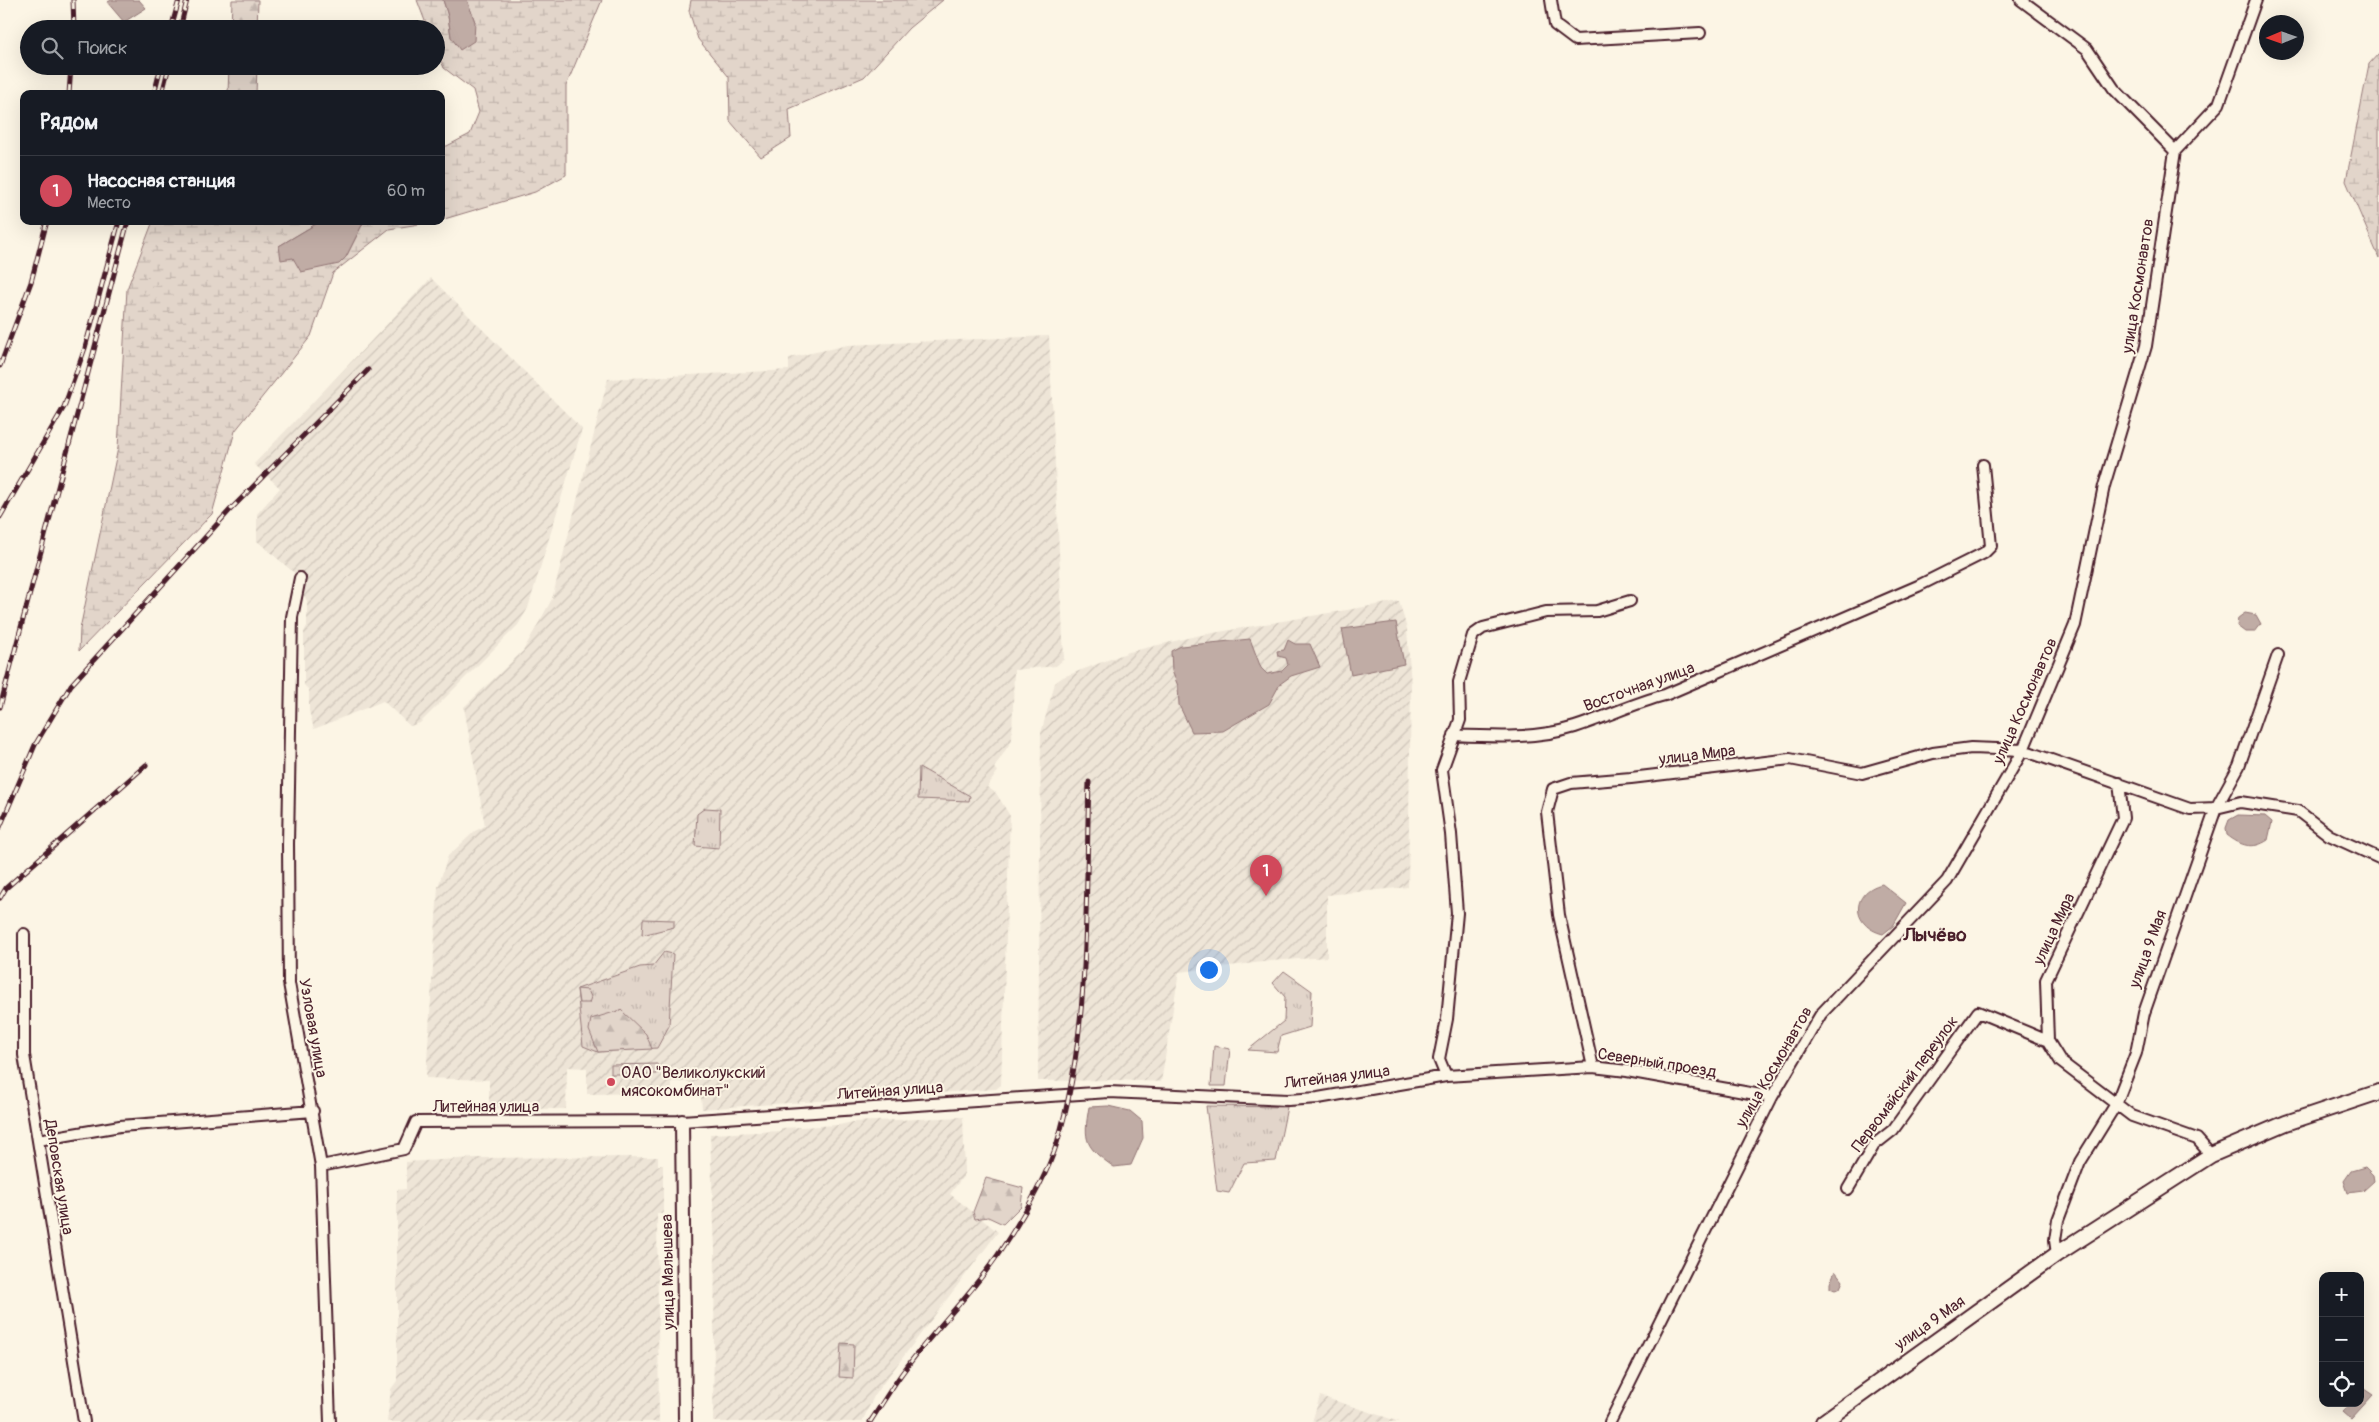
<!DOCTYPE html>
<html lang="ru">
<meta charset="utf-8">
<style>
body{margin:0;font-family:Pangolin,sans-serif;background:#242831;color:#f1f3f6}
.controls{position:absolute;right:15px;bottom:15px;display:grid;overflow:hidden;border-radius:10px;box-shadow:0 5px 20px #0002}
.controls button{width:45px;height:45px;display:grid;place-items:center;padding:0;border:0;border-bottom:1px solid #363941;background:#171b24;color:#f1f3f6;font:25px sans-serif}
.compass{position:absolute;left:2259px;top:15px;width:45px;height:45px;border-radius:50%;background:#171b24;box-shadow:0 5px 20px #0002;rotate:268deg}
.you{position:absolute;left:1208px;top:969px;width:18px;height:18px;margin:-12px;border:4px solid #fff;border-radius:50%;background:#1a73e8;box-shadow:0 0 0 8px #1a73e833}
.badge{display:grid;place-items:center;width:32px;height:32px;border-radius:50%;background:#d1495b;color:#fff;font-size:16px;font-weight:700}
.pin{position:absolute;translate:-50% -41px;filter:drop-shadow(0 1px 2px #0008)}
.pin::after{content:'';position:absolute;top:26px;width:18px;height:15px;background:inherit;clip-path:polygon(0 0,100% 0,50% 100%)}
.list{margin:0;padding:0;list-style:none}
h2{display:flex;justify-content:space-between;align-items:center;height:65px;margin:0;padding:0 20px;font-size:21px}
h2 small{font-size:16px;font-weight:400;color:#9ea1a6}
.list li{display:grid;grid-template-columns:32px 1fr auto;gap:15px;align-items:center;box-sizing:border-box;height:70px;padding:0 20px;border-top:1px solid #363941}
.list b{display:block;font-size:19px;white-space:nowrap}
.list p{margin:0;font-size:16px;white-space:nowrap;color:#9ea1a6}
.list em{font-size:16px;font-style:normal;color:#9ea1a6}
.icon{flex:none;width:28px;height:28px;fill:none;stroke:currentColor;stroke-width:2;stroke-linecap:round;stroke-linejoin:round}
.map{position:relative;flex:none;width:2379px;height:1422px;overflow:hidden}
.search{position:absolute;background:#171b24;box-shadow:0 5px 20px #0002;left:20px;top:20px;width:425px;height:55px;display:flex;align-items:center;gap:12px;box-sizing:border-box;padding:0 18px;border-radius:28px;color:#9ea1a6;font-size:19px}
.panel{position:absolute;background:#171b24;box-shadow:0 5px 20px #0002;left:20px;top:90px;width:425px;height:135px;border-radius:10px}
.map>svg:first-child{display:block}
</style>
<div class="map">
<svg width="2379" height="1422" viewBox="0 0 2379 1422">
<defs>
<pattern id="industrial-furrows" width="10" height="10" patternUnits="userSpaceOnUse" patternTransform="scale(1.25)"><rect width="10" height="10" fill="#eee5d7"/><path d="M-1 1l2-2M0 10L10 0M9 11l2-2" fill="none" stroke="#cec4b9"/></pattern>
<pattern id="grass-tufts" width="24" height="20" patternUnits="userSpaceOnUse" patternTransform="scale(1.25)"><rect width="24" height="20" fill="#e2d5ca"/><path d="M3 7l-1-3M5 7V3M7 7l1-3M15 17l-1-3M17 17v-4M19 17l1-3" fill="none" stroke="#c3b6ae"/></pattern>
<pattern id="forest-firs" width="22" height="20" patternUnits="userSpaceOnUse" patternTransform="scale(1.25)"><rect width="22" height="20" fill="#e2d5ca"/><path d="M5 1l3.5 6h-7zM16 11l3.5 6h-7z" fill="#c3b6ae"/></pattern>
<pattern id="wetland-marsh" width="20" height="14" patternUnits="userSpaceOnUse" patternTransform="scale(1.25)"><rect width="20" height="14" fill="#e2d5ca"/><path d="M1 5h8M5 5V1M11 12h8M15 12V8" fill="none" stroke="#c3b6ae"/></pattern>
</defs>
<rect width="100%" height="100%" fill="#fcf5e5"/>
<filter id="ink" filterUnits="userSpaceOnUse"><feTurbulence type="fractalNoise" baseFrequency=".02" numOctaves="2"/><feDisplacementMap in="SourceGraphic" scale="10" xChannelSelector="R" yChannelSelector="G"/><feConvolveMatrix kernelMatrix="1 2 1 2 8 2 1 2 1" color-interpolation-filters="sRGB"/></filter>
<g filter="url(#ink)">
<path fill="url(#industrial-furrows)" d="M431,278L582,429L528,608L518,625L420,723L410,726L383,701L314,729L309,711V690L304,685V632L307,626V601L304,595L306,583L257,541V514L280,488L254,464Z
M1049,336L1064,659L1056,666L1014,670L1012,740L994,768L998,771L987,787L996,793L1010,816L1001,1085L996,1089L702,1109L701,1096L689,1097V1082H672V1089H663L662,1093L587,1094V1068L567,1067L566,1109L489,1108V1080L426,1078L438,887L448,856L475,831L485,826L464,707L523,651L552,599L608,379L789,370V358L848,345Z
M1399,601L1407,629L1411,685L1408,887L1327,895V957L1271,961L1179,972L1161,1082L1118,1080L1038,1081L1041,733L1055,683L1063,677L1129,652L1196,636Z
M963,1117L965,1174L950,1194L998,1232L875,1394L862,1422H713L715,1249L710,1134L781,1131V1128L839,1125L853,1122Z
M658,1157V1165H663V1214H657L659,1422H387L391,1389L397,1381V1190L406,1189V1162L475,1158Z
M1320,1396L1348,1405L1400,1422H1312Z"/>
<path fill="url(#grass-tufts)" stroke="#967a7a" d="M919,767L970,796L969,801L918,799Z
M705,808L720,809L719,848L695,846L697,814Z
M643,919L674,920V927L642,935Z
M664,952L673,954L669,1026L657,1048L598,1052L583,1046L577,989L640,967L653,966Z
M1284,971L1312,991L1310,1027L1281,1036L1277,1052L1248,1050L1284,1021L1285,997L1273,983Z
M1214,1046L1230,1049L1226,1086H1211Z
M657,1064V1074H611V1065Z
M1206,1106L1287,1107L1276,1161L1244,1163L1229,1193L1217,1191Z"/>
<path fill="url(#forest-firs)" stroke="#967a7a" d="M232,0H258L257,29H231Z
M229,66H257L256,94H228Z
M577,989L588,990L591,997L589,1003H579Z
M621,1010L646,1034L652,1049L598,1052L589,1030L591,1019Z
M986,1178L1023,1188L1021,1206L1003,1224L988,1217L975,1219L973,1212Z
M841,1343L854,1344L853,1378L839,1377Z"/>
<path fill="url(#wetland-marsh)" stroke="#967a7a" d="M417,0H443L448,16L451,37L475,22L467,0H602L566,86V175L535,192L441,220V146H447L470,134L479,112L473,90L444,68L436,49V29H428Z
M691,0H943L909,28L864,77L789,109L791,138L761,157L730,121L729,77L698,39L689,11Z
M2379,53V258L2346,181L2369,64Z
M153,221H321L279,246L293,258L346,257L364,221H437L389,229L333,273L311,336L235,431L212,514L79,651L80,629L118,448L127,289Z"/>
<path fill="#c0aca5" stroke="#917474" d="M112,0H139L146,8L124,22L107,2Z
M443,0H467L475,22L474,41L460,50L451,37L448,16Z
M321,221H364L346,257L339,264L301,272L293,258L281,260L279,246Z
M2245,613L2256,615L2261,624L2255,632H2245L2237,626L2238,618Z
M1396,622L1404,664L1351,675L1342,629Z
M1250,639L1261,668L1267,674L1282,671L1288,665L1286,658L1278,656L1277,651L1284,650L1288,640L1295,644H1310L1320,667L1291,676L1280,684L1269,704L1223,731L1192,732L1179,705L1178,686L1172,671L1171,651L1181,646Z
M2238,815L2265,816L2272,822L2268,840C2253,850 2241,846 2227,835L2226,828L2229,820Z
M1882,884L1906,903L1893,926L1883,934C1851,926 1850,892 1882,884Z
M1108,1106L1130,1111L1142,1121L1143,1138L1131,1165L1114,1167C1085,1147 1083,1141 1089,1107Z
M2365,1167L2373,1175L2374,1181L2363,1191L2348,1193L2344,1181L2351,1171Z
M1835,1271L1843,1281L1840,1288L1835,1290L1830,1288V1283Z
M2364,1389L2373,1395L2351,1419L2343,1412L2351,1403H2360V1393Z"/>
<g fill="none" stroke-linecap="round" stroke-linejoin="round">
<g stroke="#4a1f2b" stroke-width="14">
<path id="minor" d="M1551,0L1555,25L1575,40L1700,33
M2021,0L2087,49L2114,89L2175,151
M300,578L292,617L288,844L289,983L321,1166L330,1422
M1454,735C1494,737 1537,739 1575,727C1606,717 1634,703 1665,695L1918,586L1984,553L1991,546L1983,465
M2119,783L2123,818L2046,980L2048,1041L2061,1062L2132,1116L2197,1139L2211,1155
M24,934V1055L84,1422
M1593,1067L1559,915L1547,812L1553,789L1571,783L1631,778L1790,759L1862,773L1933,753L1971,748L2023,750L2190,809L2216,808L2241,802L2298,811L2329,835L2379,858
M1446,1076L1439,1059L1447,1019L1457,913L1451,834L1442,770L1460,720L1459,682L1473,635L1483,628L1546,612L1597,611L1630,601
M38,1140L120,1126L313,1111
M321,1166L404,1149L416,1122L682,1121L1109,1092L1288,1100L1318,1098L1446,1076L1593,1067L1627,1071L1772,1097
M1848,1189L1874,1145L1893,1130L1978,1012L2048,1041
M2057,1254L2055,1240L2058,1220L2080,1162L2116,1104L2136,1053L2144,1013L2216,808L2239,766L2278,655
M1610,1422L1772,1097L1821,1014L1947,881L2023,750L2075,625L2104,486L2146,346L2175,151L2219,104L2256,0"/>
</g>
<g stroke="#4a1f2b" stroke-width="16">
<path id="tertiary" d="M682,1121L685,1422"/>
</g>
<g stroke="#4a1f2b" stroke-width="18">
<path id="secondary" d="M1823,1422L2057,1254L2211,1155L2286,1123L2379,1092"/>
</g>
<use href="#minor" stroke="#fcf5e5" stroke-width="10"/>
<use href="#tertiary" stroke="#fcf5e5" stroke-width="12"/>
<use href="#secondary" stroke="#fcf5e5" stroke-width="14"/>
<g stroke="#4a1f2b" stroke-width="5">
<path id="rail" d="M73,0L74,29
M171,29L179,0
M180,29L187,0
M69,94L71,66
M154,94L161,66
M162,94L169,66
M0,366L31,282L47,221
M0,517L64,407L85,348L119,221
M0,707L128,221
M0,827L35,745L71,685L230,510L368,370
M0,898L6,888L146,765
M870,1422C882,1404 893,1385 906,1368C936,1327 973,1293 1001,1250C1021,1220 1046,1178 1057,1143C1091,1031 1085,899 1089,782"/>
</g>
<use href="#rail" stroke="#fcf5e5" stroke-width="3" stroke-dasharray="9" stroke-linecap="butt"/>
</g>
</g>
<circle fill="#d1495b" stroke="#fcf5e5" stroke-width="2" cx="611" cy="1082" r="5"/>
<g text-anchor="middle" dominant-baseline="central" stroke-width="4" stroke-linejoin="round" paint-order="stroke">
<g font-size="16" fill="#4a1f2b" stroke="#fcf5e5">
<text transform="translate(2138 286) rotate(-81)">улица Космонавтов</text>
<text transform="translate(1639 687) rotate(-20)">Восточная улица</text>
<text transform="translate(2025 701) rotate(-66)">улица Космонавтов</text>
<text transform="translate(1697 755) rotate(-7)">улица Мира</text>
<text transform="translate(2054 929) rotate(-65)">улица Мира</text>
<text transform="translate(2148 949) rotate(-70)">улица 9 Мая</text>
<text transform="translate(313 1028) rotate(80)">Узловая улица</text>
<text transform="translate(1657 1063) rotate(9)">Северный проезд</text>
<text transform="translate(1774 1067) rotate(-60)">улица Космонавтов</text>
<text transform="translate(1337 1077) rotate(-7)">Литейная улица</text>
<text transform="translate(1905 1084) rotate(-53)">Первомайский переулок</text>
<text transform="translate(890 1091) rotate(-4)">Литейная улица</text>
<text x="486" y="1107">Литейная улица</text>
<text transform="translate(59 1177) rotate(81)">Деповская улица</text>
<text transform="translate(668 1272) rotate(-91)">улица Малышева</text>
<text transform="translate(1930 1323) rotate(-35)">улица 9 Мая</text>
</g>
<g font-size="16" fill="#4a1f2b" stroke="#fcf5e5" text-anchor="start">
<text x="621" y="1073">ОАО "Великолукский<tspan x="621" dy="18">мясокомбинат"</tspan></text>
</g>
<g font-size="19" font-weight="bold" fill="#4a1f2b" stroke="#fcf5e5">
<text x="1935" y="935">Лычёво</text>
</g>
</g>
</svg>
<div class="controls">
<button>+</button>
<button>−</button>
<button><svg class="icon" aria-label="locate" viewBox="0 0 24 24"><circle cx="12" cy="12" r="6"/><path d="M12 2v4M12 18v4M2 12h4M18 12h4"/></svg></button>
</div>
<svg class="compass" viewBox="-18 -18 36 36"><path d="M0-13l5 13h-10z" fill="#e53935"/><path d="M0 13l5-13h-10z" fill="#9ea1a6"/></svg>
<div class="you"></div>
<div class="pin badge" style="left:1266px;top:896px">1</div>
<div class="search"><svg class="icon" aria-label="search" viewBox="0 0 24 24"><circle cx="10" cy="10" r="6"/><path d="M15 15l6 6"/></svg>Поиск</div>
<section class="panel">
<h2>Рядом<small></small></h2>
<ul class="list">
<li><span class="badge">1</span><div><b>Насосная станция</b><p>Место</p></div><em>60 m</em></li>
</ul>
</section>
</div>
